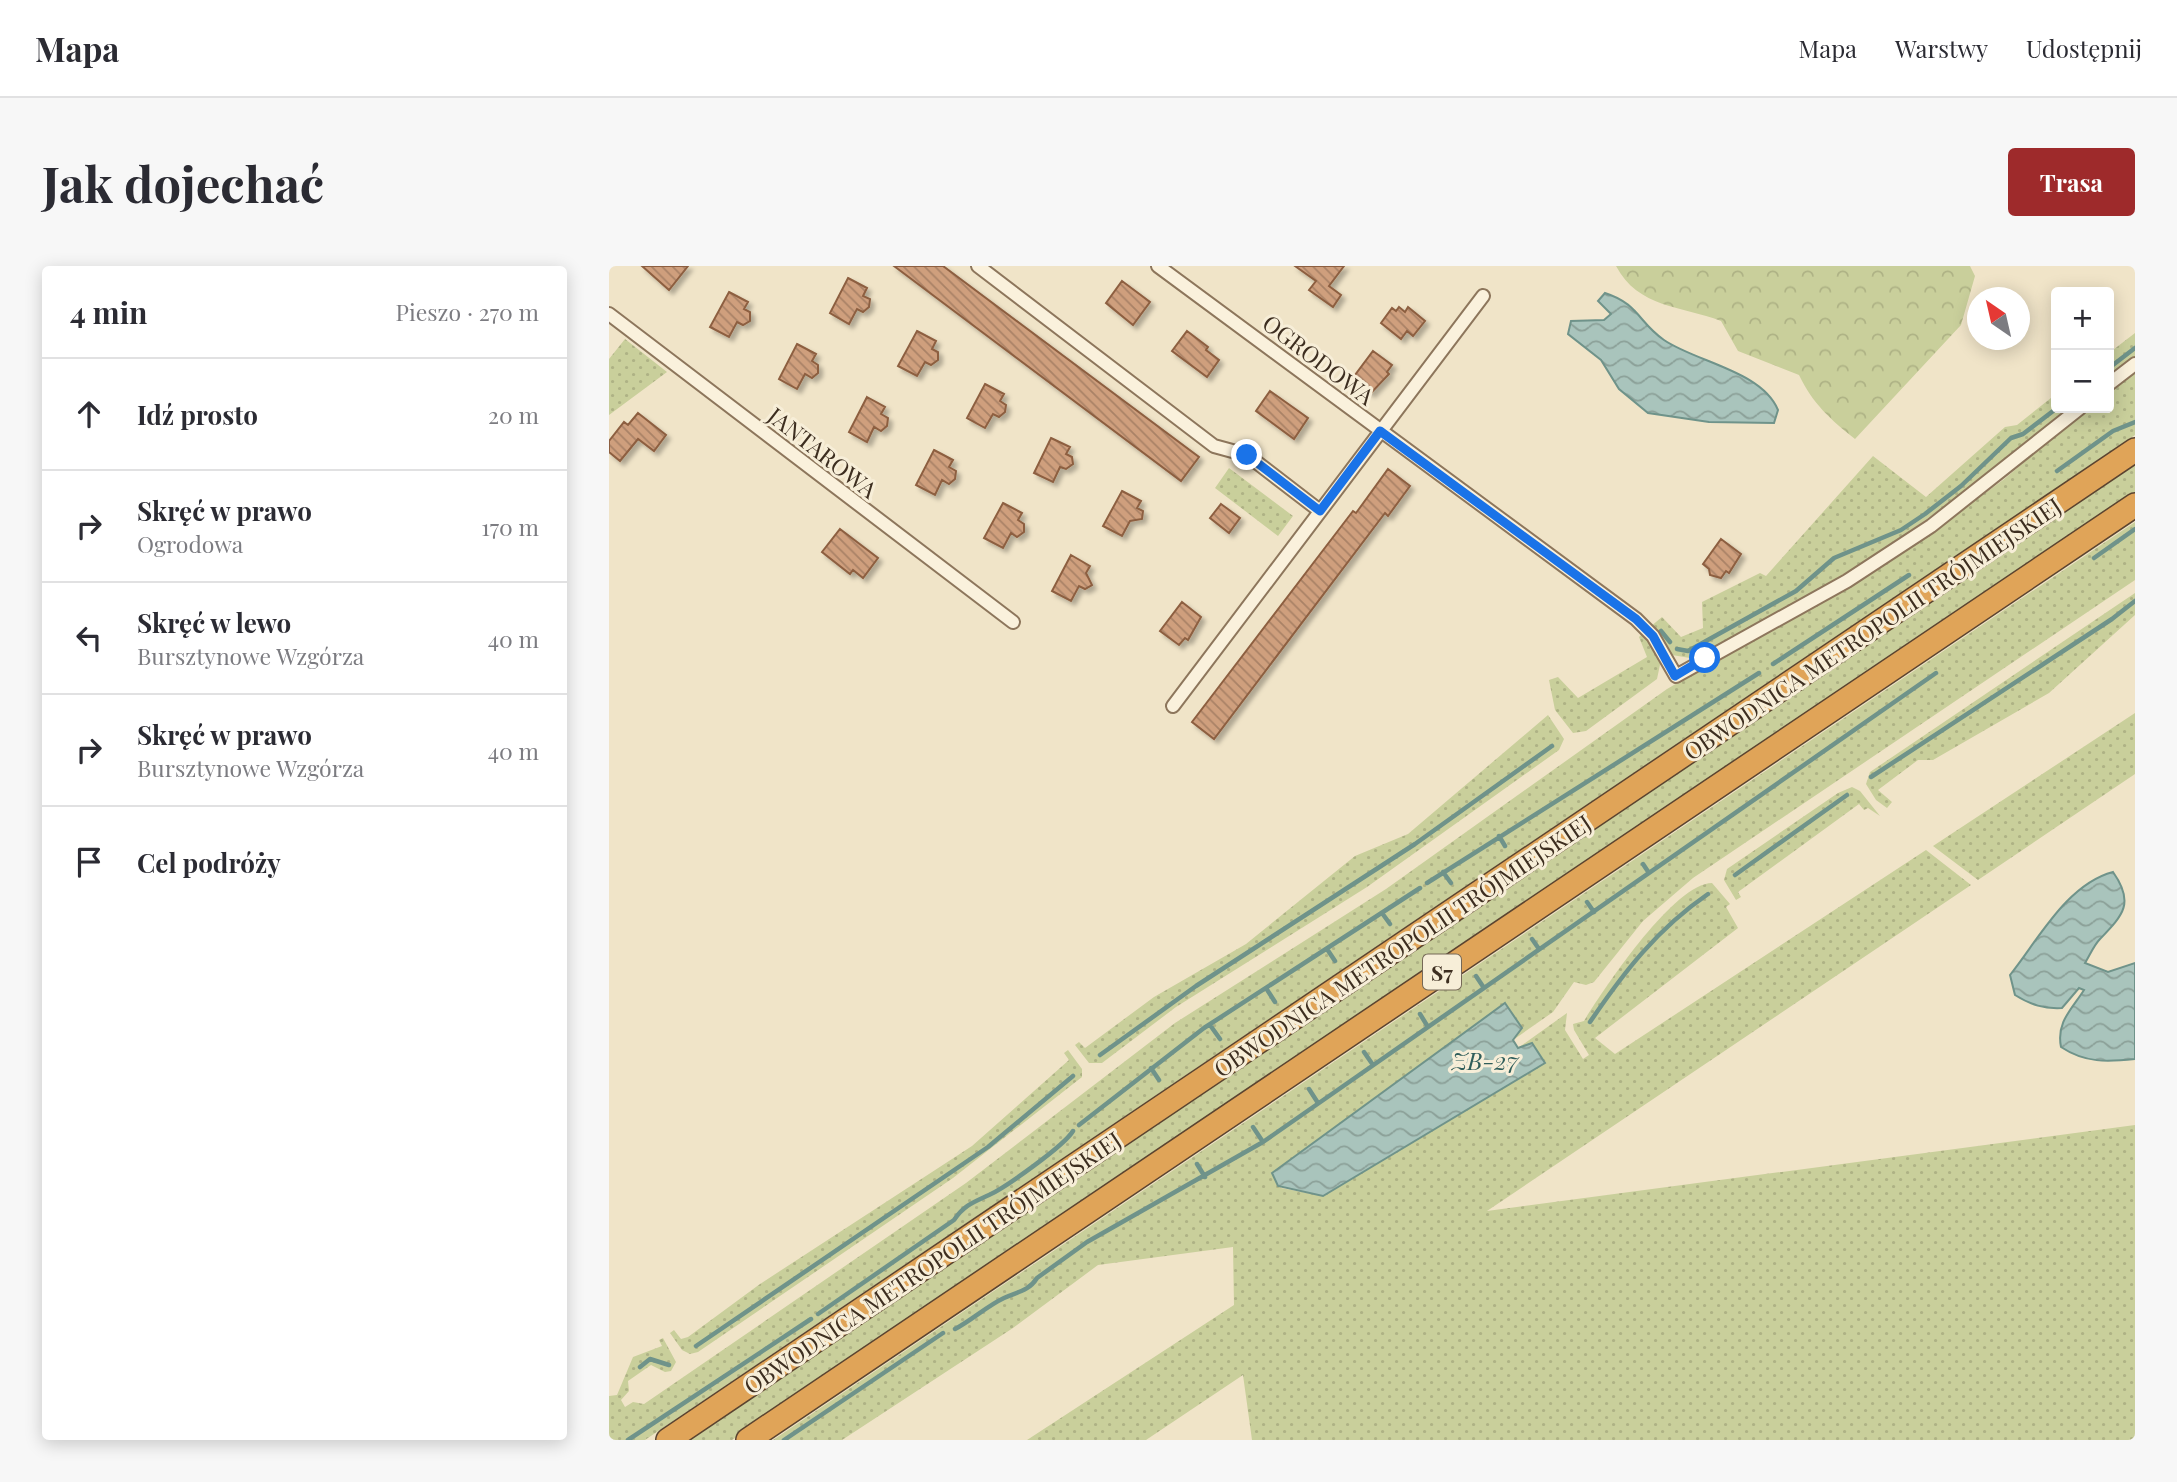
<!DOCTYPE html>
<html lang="pl">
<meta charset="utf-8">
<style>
body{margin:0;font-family:"Playfair Display",serif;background:#f7f7f7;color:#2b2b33}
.controls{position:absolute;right:21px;top:21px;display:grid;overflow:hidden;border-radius:7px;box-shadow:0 4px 18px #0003}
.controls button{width:63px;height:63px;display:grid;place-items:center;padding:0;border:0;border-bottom:2px solid #e1e1e2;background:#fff;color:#2b2b33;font:35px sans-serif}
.compass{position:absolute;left:1358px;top:21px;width:63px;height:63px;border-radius:50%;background:#fff;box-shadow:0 4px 18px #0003;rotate:326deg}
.stop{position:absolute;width:21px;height:21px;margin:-16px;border:5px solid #1a73e8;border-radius:50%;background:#fff}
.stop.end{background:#1a73e8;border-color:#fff;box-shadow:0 2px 7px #0008}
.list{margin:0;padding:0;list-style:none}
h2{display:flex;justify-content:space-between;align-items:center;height:91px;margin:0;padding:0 28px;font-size:30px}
h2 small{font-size:23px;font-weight:400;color:#7c7c81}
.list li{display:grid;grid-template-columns:46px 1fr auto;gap:21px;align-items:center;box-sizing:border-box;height:112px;padding:0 28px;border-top:2px solid #e1e1e2}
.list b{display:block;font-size:26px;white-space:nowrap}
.list p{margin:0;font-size:23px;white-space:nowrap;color:#7c7c81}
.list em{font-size:23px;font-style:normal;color:#7c7c81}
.icon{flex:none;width:38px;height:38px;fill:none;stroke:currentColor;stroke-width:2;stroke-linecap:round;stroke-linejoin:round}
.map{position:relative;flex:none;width:1526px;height:1174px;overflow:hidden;border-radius:7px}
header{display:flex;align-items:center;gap:42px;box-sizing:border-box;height:98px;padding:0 35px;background:#fff;border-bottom:2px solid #e1e1e2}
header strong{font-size:33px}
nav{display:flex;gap:38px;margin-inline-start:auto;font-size:24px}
.intro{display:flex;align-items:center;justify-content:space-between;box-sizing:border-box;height:168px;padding:0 42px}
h1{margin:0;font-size:49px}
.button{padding:18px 32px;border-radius:7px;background:#9e2a2b;color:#fff;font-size:24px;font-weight:700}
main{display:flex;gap:42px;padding:0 42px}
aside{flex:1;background:#fff;border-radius:7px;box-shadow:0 4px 18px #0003}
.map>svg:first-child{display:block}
</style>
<header>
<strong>Mapa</strong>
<nav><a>Mapa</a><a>Warstwy</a><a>Udostępnij</a></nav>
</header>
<div class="intro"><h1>Jak dojechać</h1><a class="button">Trasa</a></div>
<main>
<aside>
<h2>4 min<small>Pieszo · 270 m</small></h2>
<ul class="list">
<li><svg class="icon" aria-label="ahead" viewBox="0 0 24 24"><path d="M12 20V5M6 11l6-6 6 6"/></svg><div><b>Idź prosto</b></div><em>20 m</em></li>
<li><svg class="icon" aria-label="right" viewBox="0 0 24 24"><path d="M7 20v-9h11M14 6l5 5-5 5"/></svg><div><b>Skręć w prawo</b><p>Ogrodowa</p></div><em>170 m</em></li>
<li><svg class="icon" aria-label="left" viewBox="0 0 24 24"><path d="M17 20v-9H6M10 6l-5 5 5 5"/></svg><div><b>Skręć w lewo</b><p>Bursztynowe Wzgórza</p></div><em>40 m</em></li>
<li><svg class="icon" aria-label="right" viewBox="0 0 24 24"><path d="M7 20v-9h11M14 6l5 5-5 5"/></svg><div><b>Skręć w prawo</b><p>Bursztynowe Wzgórza</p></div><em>40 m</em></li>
<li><svg class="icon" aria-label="arrive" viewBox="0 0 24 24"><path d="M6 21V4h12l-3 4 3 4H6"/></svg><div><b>Cel podróży</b></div></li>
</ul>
</aside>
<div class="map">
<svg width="1526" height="1174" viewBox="0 0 1526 1174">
<defs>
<pattern id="green-dots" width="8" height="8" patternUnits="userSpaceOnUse" patternTransform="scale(1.75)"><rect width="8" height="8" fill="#c9cf9b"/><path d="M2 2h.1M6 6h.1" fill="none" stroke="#aeb285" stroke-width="1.8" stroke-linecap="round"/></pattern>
<pattern id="forest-crowns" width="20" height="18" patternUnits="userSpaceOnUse" patternTransform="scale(1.75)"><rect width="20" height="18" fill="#c9cf9b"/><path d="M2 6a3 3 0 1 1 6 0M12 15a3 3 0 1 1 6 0" fill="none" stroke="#aeb285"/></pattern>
<pattern id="water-waves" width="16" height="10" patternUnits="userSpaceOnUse" patternTransform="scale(1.75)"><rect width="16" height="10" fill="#a9c4bc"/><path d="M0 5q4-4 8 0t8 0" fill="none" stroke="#8ba098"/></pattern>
<pattern id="building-back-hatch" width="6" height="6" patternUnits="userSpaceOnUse" patternTransform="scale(1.75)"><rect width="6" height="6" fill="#cf9f7d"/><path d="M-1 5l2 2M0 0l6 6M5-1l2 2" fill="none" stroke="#a98266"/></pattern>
<filter id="shadow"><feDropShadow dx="4" dy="4" stdDeviation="2" flood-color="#0004"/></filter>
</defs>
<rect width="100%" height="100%" fill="#f0e4c8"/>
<path fill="url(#green-dots)" d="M1526,67V90L1500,110V87Z
M16,73L58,106L0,149V93Z
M1526,105V169L36,1174H0V1130L8,1129L24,1091L53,1080L50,1074L54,1072L67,1096L62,1105L56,1106L42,1099L19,1115L20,1125L12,1134L16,1141L24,1136L35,1138L357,917L566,757L777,623L1058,423L1295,286L1394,214L1480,142H1500V126Z
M1447,128V142H1461C1367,221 1271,291 1162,350C1136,364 1109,383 1081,392L1063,389L1041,361L1053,351L1072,371L1094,362L1093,336L1151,307L1157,310L1264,190L1317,231L1396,161L1408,159Z
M1526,197V228L123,1174H78Z
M620,202L684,250L669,270L606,222Z
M1526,256V314L1084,612L1034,655L985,716L977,719L965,716L944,746L904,774L913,762L896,737L664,907L672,922L714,930L936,797L923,777L909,782L958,747L956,764L974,793L980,789L965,764L964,758L975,755C994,724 1065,617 1103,617L1121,638L1117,641L1129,662L986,772L1006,788L1317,584L1362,619L878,945L1526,859V1174H643L634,1109L537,1174H418L625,1039L624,981L489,999L404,1062L233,1174H164Z
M1526,327V349L1440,427L1324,494H1309L1269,524L1283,536L1278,542L1267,534L1257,518L1261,506Z
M1035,366L1052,394L1048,413L977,465L964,467L946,444L940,414L949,411L969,432L1038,391L1030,371Z
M1526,447V508L1369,614L1324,580Z
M939,449L955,473L950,484L758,621L567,741L493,797H480L466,779L470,776L476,782L545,731L637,678L746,590L799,568Z
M1243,521L1251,525L1271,550L1259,542L1255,544L1250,538L1129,626L1132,631L1127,634L1115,614L1118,603L1229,527Z
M459,784L473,803V811L344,912L89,1086L81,1088L73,1084L61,1067L65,1064L72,1073L79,1071L151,1018L363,880L460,794L455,787Z"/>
<path fill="url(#forest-crowns)" d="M1007,0H1361L1366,10L1352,59L1246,173C1221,153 1204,138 1190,109L1129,85L1112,55C1073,40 1029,42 1007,0Z"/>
<path fill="url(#water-waves)" stroke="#6f938a" stroke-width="2" d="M996,27C1030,38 1029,56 1055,74C1087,96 1153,105 1169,144L1165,157L1100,156L1039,147L1010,123L992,94L959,68L962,55L995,54L1002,48L989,35Z
M1504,606C1526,637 1514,649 1491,673C1485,679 1481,689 1476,697L1499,706L1526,697V793C1498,796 1476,797 1452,781C1447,756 1463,743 1475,724L1470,722L1453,742C1435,743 1422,739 1406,729L1401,709C1429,674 1458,618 1504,606Z
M896,737L913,762L904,774L909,782L923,777L936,797L714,930L669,920L663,907Z"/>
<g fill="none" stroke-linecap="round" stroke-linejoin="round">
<path stroke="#6f938a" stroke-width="4.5" d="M1500,102L1526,82
M1448,205L1504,165L1526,156
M1485,292L1526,263
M1052,365L1061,376
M1068,383L1079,385L1187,325L1225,292L1292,264L1316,248L1352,220L1402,172L1414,168L1448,142
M1164,398L1300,309
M1262,511L1503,353L1526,335
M890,570L896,580
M1034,598L1040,607
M834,606L842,617
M1126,609L1238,529
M818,617L1150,407
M978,636L985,646
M773,647L781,658
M923,673L930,683
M718,683L726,695
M867,710L875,722
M657,722L666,736
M811,748L819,761
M981,756C1015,706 1048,663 1099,628
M601,759L611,773
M755,786L764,799
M491,789L587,720L806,578L943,480
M542,802L550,814
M700,823L709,837
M470,859L595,762L811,622
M644,861L654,876
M588,898L596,911
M209,1048L345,954C355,939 365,936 380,929C397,921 455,880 464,865
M346,1063C363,1054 378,1040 395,1032C408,1026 420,1025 428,1012L478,976L654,876L1327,407
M87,1080L379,881L464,810
M31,1101L41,1093L60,1099
M19,1174L202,1053
M175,1174L334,1067"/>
</g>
<path fill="url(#building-back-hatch)" stroke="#8d5f41" stroke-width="2" filter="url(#shadow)" d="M33,0H79L60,24Z
M285,0H334L590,191L572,215Z
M686,0H735L720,20L732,29L724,41L700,24L707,15Z
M239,12L258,22L254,30L261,33L260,41L254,46L248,43L240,58L221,47Z
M513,15L541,36L524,59L497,37Z
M120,26L139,36L135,43L141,46V55L134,59L128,56L120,71L101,61Z
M790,41L796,46L799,41L816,55L804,70L798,65L792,73L772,57L783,42L787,45Z
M308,65L327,75L323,83L329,86V94L322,99L316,96L308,110L289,100Z
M578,65L599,81L597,84L610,94L598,111L563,85Z
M188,78L207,88L203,95L209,99V107L203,112L196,108L188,123L170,113Z
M764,85L783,99L778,106L780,108L762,127L743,113Z
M376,118L395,128L391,135L397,139L396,146L390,151L384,148L376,162L358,152Z
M661,125L699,152L685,173L647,145Z
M258,131L276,141L272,148L279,152L278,160L272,165L265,161L258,176L240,166Z
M29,147L57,169L45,185L29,173L11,195L0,186V175L15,156L19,159Z
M442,172L461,181L457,188L463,191L464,198L457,203L451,201L444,216L425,207Z
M325,184L344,194L340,201L347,205L346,213L340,218L333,214L326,229L307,219Z
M779,203L801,220L779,250L776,247L605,473L583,456L744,245L747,247Z
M513,225L532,235L528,242L534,245L533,253L521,255L513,270L494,260Z
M394,237L413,247L409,254L415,258V266L408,271L402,267L394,282L375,272Z
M612,238L631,252L620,267L601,252Z
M231,263L269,292L254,312L244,304L241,308L213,286Z
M1112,273L1132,288L1120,307L1117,305L1112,312L1101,309L1100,303L1094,298Z
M462,289L481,300L477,307L483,319L476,323L470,320L462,335L443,325Z
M573,336L592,351L579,374L576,372L570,379L551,365Z"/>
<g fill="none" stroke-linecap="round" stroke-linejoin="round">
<g stroke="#8d765c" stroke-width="16">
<path id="minor" d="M369,0L605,180L638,189L711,245
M549,0L1027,353L1044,370L1067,410L1238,315L1322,260L1471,142
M0,48L404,356
M1500,118L1526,98
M564,440L874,30"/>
</g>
<g stroke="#5b4430" stroke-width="26">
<path id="motorway" d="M59,1174L1526,184
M139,1174L1526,239"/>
</g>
<use href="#minor" stroke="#faf1dc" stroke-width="12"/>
<use href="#motorway" stroke="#e0a458" stroke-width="23"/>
</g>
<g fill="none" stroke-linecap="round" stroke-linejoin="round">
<path stroke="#1a73e8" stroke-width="9" d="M638,189L711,245L771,165L1027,353L1044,370L1066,410L1096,392"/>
</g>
<g text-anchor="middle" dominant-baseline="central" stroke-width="6" stroke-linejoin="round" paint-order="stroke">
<rect fill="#f7eed8" stroke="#756857" stroke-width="2" x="814" y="688.5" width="38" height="35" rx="5"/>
<g font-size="21" font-weight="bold" fill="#3d2e20">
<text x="833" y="706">S7</text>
</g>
<g font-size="23" fill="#3d2e20" stroke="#f7eed8">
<text transform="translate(710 93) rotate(37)">OGRODOWA</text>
<text transform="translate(214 186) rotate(38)">JANTAROWA</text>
<text transform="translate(1263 362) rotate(-34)">OBWODNICA METROPOLII TRÓJMIEJSKIEJ</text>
<text transform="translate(793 679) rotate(-34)">OBWODNICA METROPOLII TRÓJMIEJSKIEJ</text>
<text transform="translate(323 996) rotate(-34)">OBWODNICA METROPOLII TRÓJMIEJSKIEJ</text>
</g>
<g font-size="24" font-style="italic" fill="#2f5d5a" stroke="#f7eed8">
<text x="876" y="794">ZB-27</text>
</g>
</g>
</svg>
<div class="controls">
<button>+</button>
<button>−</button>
</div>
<svg class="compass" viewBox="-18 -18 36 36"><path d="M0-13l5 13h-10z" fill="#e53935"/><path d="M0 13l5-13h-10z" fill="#7c7c81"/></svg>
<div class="stop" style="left:1096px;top:392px"></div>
<div class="stop end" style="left:638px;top:189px"></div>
</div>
</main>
